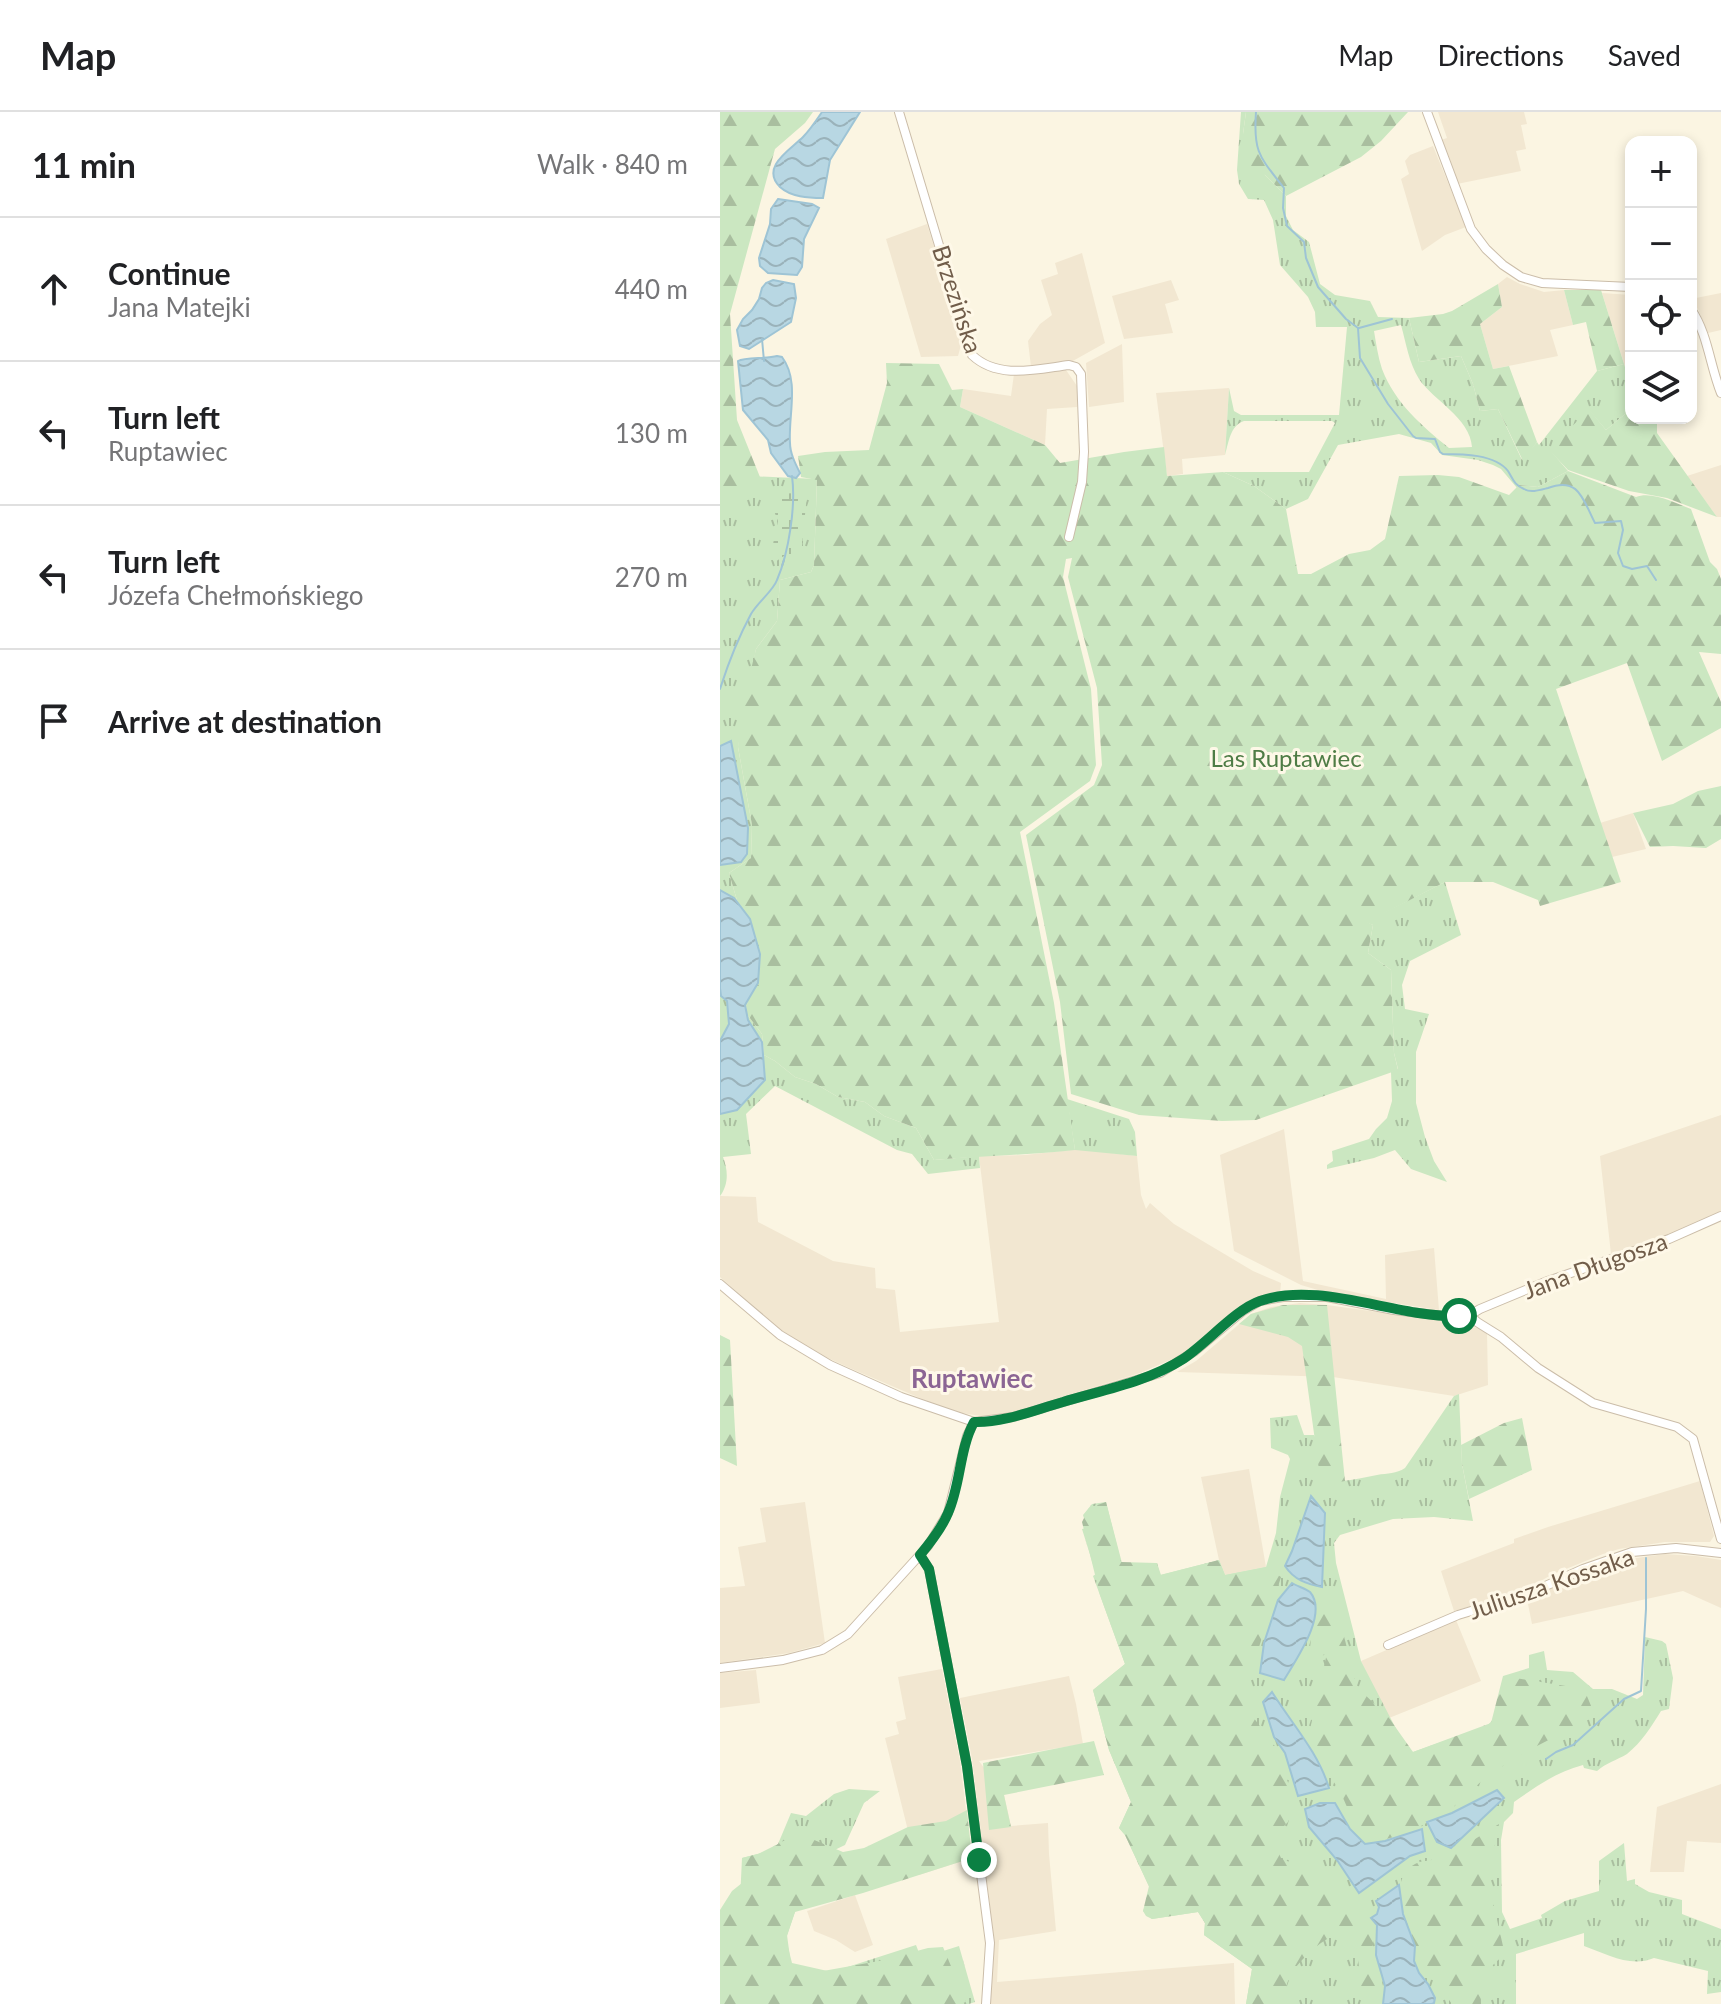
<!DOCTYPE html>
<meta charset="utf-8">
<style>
body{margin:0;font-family:Lato,sans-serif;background:#f2f2f2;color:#202124}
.controls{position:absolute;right:24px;top:24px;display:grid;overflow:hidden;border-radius:16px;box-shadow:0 4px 12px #0003}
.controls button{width:72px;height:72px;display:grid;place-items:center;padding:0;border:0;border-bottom:2px solid #e0e0e0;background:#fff;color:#202124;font:40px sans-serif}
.stop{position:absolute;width:24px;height:24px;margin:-18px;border:6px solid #0b8043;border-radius:50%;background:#fff}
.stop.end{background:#0b8043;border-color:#fff;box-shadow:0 2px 8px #0008}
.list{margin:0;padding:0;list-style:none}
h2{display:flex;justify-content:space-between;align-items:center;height:104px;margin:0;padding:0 32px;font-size:34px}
h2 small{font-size:26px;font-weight:400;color:#757577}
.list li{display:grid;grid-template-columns:52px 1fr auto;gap:24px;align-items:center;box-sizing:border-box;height:144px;padding:0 32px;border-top:2px solid #e0e0e0}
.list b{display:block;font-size:30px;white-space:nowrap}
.list p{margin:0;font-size:26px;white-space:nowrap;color:#757577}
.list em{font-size:26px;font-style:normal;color:#757577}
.icon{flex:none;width:44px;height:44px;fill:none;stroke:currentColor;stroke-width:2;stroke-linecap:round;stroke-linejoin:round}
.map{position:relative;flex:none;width:1001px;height:1892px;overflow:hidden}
header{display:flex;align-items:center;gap:48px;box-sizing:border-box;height:112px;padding:0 40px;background:#fff;border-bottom:2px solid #e0e0e0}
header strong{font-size:38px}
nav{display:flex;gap:44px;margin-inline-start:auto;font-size:28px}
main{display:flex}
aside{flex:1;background:#fff}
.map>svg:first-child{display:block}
</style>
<header>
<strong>Map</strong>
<nav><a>Map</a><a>Directions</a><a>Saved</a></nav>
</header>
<main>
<aside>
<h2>11 min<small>Walk · 840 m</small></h2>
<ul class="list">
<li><svg class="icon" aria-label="ahead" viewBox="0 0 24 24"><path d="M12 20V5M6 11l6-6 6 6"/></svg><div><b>Continue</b><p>Jana Matejki</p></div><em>440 m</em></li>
<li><svg class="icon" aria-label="left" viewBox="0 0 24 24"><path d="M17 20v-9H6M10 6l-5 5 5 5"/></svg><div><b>Turn left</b><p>Ruptawiec</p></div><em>130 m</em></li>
<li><svg class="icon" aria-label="left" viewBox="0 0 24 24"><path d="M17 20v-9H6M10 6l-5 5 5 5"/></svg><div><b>Turn left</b><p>Józefa Chełmońskiego</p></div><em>270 m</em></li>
<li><svg class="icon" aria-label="arrive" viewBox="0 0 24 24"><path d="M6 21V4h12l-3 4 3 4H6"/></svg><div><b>Arrive at destination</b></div></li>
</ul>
</aside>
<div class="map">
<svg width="1001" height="1892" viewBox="0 0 1001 1892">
<defs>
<pattern id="grass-tufts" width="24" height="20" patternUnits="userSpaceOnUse" patternTransform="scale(2)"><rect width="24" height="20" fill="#cbe7c1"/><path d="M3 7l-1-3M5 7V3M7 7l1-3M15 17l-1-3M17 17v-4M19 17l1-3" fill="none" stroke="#a9be9f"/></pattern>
<pattern id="forest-firs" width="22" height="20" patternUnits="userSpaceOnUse" patternTransform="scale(2)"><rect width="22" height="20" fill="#cbe7c1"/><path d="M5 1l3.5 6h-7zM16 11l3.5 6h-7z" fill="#a9be9f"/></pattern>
<pattern id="wetland-marsh" width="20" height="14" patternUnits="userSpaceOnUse" patternTransform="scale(2)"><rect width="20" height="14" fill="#cbe7c1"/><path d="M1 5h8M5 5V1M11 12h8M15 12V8" fill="none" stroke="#a9be9f"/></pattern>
<pattern id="water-waves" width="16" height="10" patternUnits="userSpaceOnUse" patternTransform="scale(2)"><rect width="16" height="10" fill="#b8d7e3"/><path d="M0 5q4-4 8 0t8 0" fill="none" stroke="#9ab2ba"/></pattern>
</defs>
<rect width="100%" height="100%" fill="#fbf5e2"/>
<path fill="#f2e7d1" d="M718,0H804L807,12L801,13L806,37L796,39L801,59L737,72L730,47L721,28L727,26Z
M713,34L746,115L725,123L702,139L681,67L689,62L685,49L690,43Z
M207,112L240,218L241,233L238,244L201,245L166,127Z
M362,141L385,231L351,250L311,255L308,229L320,212L332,203L321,168L338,162L335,151Z
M787,165L800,172L824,180L844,178L853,213L830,218L838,244L773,257L760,212L782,195L778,172Z
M451,168L459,188L445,192L453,221L404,227L392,184Z
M882,181L911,183V254L905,255Z
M1001,181V218L988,221L978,197L971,191V187Z
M402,232L404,290L369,295L366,251Z
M346,258L357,274V295L327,297L325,333L240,295L243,277L291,284L294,262Z
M509,276L505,343L462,347L463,362L447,364L436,281Z
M1001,353V405H997L967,364Z
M913,701L926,737L892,745L880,711Z
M1001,1003V1099L951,1122L891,1142L880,1044Z
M564,1017L583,1169L666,1187L665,1143L714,1136L719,1198L608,1181L581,1173L514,1139L500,1043Z
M359,1037L417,1044L421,1083L426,1097L430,1091L454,1112L533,1159L561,1171L560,1182L548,1183L526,1192L469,1240L420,1261L280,1304L267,1305L242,1301L214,1292L132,1257L97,1241L61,1218L0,1165V1084L36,1085L38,1110L113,1149L155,1156L156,1176L175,1178L180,1220L279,1210L259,1044L305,1043Z
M580,1191L607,1193L736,1211L761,1217L767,1221L768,1273L734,1284L613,1265L457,1260L476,1249L531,1202L551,1195Z
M529,1357L546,1455L505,1463L499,1448L481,1365Z
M980,1369L994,1424L990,1430H945L899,1437L883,1442L831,1463L804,1479L734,1499L721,1459L794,1431V1427L828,1415Z
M85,1390L105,1531L69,1541L0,1551V1476L25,1474L18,1435L46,1430L40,1396Z
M945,1442L976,1444L1001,1448V1496L963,1479L812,1512L807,1487L886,1453L902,1448Z
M736,1508L761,1569L669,1606L641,1549Z
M222,1557L240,1649L252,1746L199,1763L165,1626L179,1622L176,1610L186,1607L178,1565Z
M36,1558L40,1591L0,1596V1561Z
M349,1564L356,1592L363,1632L259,1649L284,1683L291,1714L328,1711L329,1742L336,1819L279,1828L277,1870L514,1851L515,1892H270L274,1827L252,1647L240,1586Z
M1001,1672V1731L967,1729L964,1760H930L937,1695Z
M135,1783L153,1833L135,1840L116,1828L94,1819L87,1799Z"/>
<path fill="url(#grass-tufts)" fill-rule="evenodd" d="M521,0H526L523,22L545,63L566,84V104L573,118L589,130L600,172L615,183L650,189L658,205L689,206L699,250L741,244L753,272L760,299L778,297L802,348L817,330L819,333L877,259L904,252L905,255L911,254V297L886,318L869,298L830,338L848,359L818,375L799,373L797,376L781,357L773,353L758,348L722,343L711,331L679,322L618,333L588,387L566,397L534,374L503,360H589L615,311L612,309H524C510,314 509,329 505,343L509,276L514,299L521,303H619L627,215H596L595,200L588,185L560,153L553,108L544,88L528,87L519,72L517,58ZM681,213C686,231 689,251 699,267C713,288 750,306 752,335L729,336C702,314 675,291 662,257C658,245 656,231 654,219Z
M28,364L97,367L94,453L91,460L60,468L57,509L36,537L18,635L32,713L31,746L9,761L33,843L26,901L42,922L44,943L55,949L75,965L96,972L118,985L145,990L164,1004L196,1016L214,1048L259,1044L260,1056L208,1062L192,1042L177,1038L55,974L26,1002L31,1042L3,1045C8,1058 9,1072 0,1084V367Z
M725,770L741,823L690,849L682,873L685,897L709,902L696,940V991L705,1025L714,1049L727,1070L691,1057L675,1038L654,1046L607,1057V1053L613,1049L612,1039L649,1027L656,1017L667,1006L672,989L671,960L678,957L674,941L671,858L648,841L653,813L645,810Z
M347,987L409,1007L415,1020L417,1044L355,1038Z
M739,1282L742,1352L753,1409L714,1405L673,1407L620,1423L614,1431L616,1451L641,1549L687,1638L693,1640L767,1614L789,1590L783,1564L809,1556V1543L824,1539L827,1558L853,1560L873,1577H892L917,1587L923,1583L925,1525L942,1529L946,1532L953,1566L949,1597L941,1599C931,1615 922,1630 907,1642C897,1648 886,1651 877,1659L864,1656L863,1653C836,1660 817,1674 794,1690L793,1701L784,1710L781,1728L782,1800L790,1817L822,1806L821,1803L845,1789L879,1779V1749L904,1731L907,1769L915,1767V1772L929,1780L962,1788V1802L1001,1817V1880L987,1882L988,1859L934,1846C910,1856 887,1842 864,1834V1821L796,1842V1892H526L532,1857L484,1823L485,1811L478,1800L432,1807L426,1804L423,1799L431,1779L405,1723L399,1716L411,1690L389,1638L373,1578L405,1552L373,1464L376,1462L362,1417L367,1416L363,1403L372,1392L386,1390L402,1451H437L441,1463L499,1448L505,1463L546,1455L556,1421L560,1385L570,1347L568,1343L551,1336L550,1306L577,1303L584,1323H594L621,1369C634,1368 645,1365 657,1363C668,1361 676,1362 685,1356L734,1284Z
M129,1677L160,1679L144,1691L125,1733L77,1756L75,1800L66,1827L72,1851L112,1860L196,1833L201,1846L239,1834L255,1890L249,1892H0L20,1788L22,1746L38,1742L58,1732L71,1701L86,1704L114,1682Z"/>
<path fill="url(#forest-firs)" d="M0,0H93L85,11L55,37L10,202L17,308L42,370L51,379L0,377Z
M526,0H688L661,29L641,45L566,84L545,63L524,56L523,22Z
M778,172L782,195L760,212L773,257L789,254L817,330L803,349L778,297L760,299L753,272L741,244L699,250L689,206L723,202L732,199Z
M844,178H881L904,252L877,259L866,210L853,213Z
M166,251L219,252L232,278L243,277L240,295L325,333L340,351L404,340L444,335L447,364L503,360L534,374L566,397L578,462H591L629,442L650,438L665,427L679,364L718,363L739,365L789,383L799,373L818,375L848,359L916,385C932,379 955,391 971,397L990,450L997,457L1001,467V542L979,540L1001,590V616L942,649L907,551L836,577L901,770L820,794L818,788L773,770H725L647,810L653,813L648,841L671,858L674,941L678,958L536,1008L502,1009L419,1003L351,982L340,890L306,723L374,673L382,653L377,576L348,465L352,446L346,447L343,465L371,577L376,653L370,669L300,720L334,891L355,1038C308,1043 261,1044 214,1048L196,1016L164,1004L145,990L118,985L96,972L75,965L55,949L44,943L42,922L26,901L33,843L9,761L31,746L32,713L18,635L20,603L36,537L57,509L60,468L91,460L94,453L97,368L81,365L78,344L105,340L149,338L167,271Z
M869,297L886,318L911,297V306H937V321L997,405L947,386L909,379L848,358L829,338Z
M1001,674V727L986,736L953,734L930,735L913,701L953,692L978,679Z
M563,1193H607L625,1369L608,1372L599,1358L582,1234L568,1225L519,1212L531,1202Z
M0,1223L10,1228L17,1354L0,1346Z
M802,1306L812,1358L749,1387L742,1352L741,1333L784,1311Z
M386,1390L401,1450L437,1451L440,1463L499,1448L505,1463L546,1455L561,1465L529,1567L527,1597L557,1637L574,1689L571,1702L568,1710L562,1716L555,1733L561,1746L602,1766L644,1805L656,1821L652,1836L664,1877L663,1892H643L637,1837L629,1818C624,1819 620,1820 616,1822C598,1830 566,1858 566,1879C566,1884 568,1888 569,1892H526L532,1857L484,1823L485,1811L478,1800L432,1807L423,1799L429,1774L405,1723L399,1716L411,1690L389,1638L373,1578L405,1552L380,1483L362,1410L369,1396Z
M617,1497L637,1575L669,1606L693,1640L771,1611L783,1564L864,1577L874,1601L842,1621L796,1645L765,1666L730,1698L690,1720L653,1731L641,1727L620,1679L587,1631L607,1541L586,1554L589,1543L594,1505Z
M374,1629L384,1663L284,1683L291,1715L269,1718L263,1651Z
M247,1698L252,1746L143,1781L75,1800L67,1823L71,1853L103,1859L159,1849L208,1836L223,1835L246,1890L239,1892H0V1798L12,1779L22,1771V1746L45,1740L65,1728L79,1725H87L123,1740L144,1736L188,1715L226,1709Z
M779,1712L768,1768L785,1843C766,1856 760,1869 761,1892H732L712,1865L699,1861C695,1851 697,1841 694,1831C687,1808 666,1768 695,1752C702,1748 712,1749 719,1746C740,1738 759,1724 779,1712Z"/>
<path fill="url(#wetland-marsh)" d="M80,381L87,382L82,434L77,442H67L55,450L50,446L58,409L50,389L52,382Z"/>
<path fill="url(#water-waves)" stroke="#9ec4d5" stroke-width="2" d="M102,0H140L110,48L103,86C88,86 71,85 60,75C40,55 70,38 83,25C90,18 96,9 102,0Z
M58,87L92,92L99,96L84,127L82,155L77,163L48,161L40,154L39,146L50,112L51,97Z
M53,168L74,172L76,186L71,210L29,237L20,234L17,218L23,207L32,198L39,187L42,176L46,171Z
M57,244L62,245C80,269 68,303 70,331C70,341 75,351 80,361L76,366L68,364L51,341L48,328L23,298L18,249C25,245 46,247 57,244Z
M11,629L28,716L27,742L21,750L0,753V634Z
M0,778L14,786L30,807L40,842L38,871L25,893L28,908L42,930L45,968L17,998L0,1002V929L9,912L7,889L1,884L0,876Z
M591,1384L605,1401L602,1475C587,1472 574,1468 565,1454L572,1439Z
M572,1471C577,1474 586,1477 590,1480C609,1502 575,1549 564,1568L540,1561L544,1531L558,1488Z
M552,1580C572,1612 598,1640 609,1676L578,1684L565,1641L554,1625L543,1590Z
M777,1678L784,1686L731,1736L717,1730L707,1710L732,1701Z
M600,1691H615L630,1717L645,1732L665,1729L702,1717L705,1739L690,1744L639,1781L617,1748L589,1715L585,1697Z
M679,1773L683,1802L695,1834L694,1849L699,1861L708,1872L715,1886L714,1891L712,1892H663L665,1874L656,1843L657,1813L651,1806L657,1802L659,1795L656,1789Z"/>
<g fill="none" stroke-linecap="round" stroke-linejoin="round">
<path stroke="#9ec4d5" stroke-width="2" d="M536,0C533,41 540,45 564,76L563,96L567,114L584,130L586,146L598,175L626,207L638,216L640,246L668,292L693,324L696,326L715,327L720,340L723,342C742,342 775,342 788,359C793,367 794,373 804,377C811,381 820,378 828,376C859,364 863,388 875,411L901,409L903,418L898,441L903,454L912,457L927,454L936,468
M639,216L672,207
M42,227L44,249
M0,577C8,552 18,526 31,502C38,490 53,479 57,468C69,440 76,393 72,364
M826,1647L836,1640L853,1633L904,1587L921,1579L926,1497V1446"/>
<g stroke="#cbbda9" stroke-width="10">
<path id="minor" d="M179,0L252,243C278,268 317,257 349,253L356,255L361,262L364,340L362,370L349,425
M707,0L751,117L766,137L783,153L801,165L822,171L911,175
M971,197C988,222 990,254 1001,281
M0,1172L60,1223L110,1253L181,1285L254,1310L293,1305L440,1261L475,1239L523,1199L540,1189L563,1185H607L674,1198L724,1204L750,1203L757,1210L781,1225L818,1256L873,1291L957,1315L973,1327L1001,1427
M750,1203L760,1197L825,1170L949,1127L1001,1104
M200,1443L209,1457L247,1654L270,1831L266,1892
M668,1533L738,1503L810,1481L863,1457L912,1440L956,1436L1001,1441
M0,1556L63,1548L102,1538L128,1522L208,1434L228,1401L247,1324L254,1310"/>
</g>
<use href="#minor" stroke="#fff" stroke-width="8"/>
</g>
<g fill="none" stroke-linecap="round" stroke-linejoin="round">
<path stroke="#0b8043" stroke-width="10" d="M259,1748L247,1654L209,1457L200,1443C210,1431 222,1416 228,1401C241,1372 239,1338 254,1310C284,1311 314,1298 343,1290C383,1278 427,1270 463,1247C486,1232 516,1197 540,1189C599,1168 677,1206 739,1204"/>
</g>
<g text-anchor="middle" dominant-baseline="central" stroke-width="6" stroke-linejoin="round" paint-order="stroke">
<g font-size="24" fill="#715d4a" stroke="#fef8e8">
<text transform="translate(238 187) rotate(72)">Brzezińska</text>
<text transform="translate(875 1153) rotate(-20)">Jana Długosza</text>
<text transform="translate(831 1471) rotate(-19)">Juliusza Kossaka</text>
</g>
<g font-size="24" fill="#4e7c45" stroke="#fef8e8">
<text x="566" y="645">Las Ruptawiec</text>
</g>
<g font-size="26" font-weight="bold" fill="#8b6594" stroke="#fef8e8">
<text x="252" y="1266">Ruptawiec</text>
</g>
</g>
</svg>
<div class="controls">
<button>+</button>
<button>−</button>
<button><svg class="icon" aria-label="locate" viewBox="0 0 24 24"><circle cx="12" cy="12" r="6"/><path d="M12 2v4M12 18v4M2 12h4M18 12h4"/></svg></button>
<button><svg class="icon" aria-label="layers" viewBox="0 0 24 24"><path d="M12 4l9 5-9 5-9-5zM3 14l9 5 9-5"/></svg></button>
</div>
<div class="stop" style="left:739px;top:1204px"></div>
<div class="stop end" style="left:259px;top:1748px"></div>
</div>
</main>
